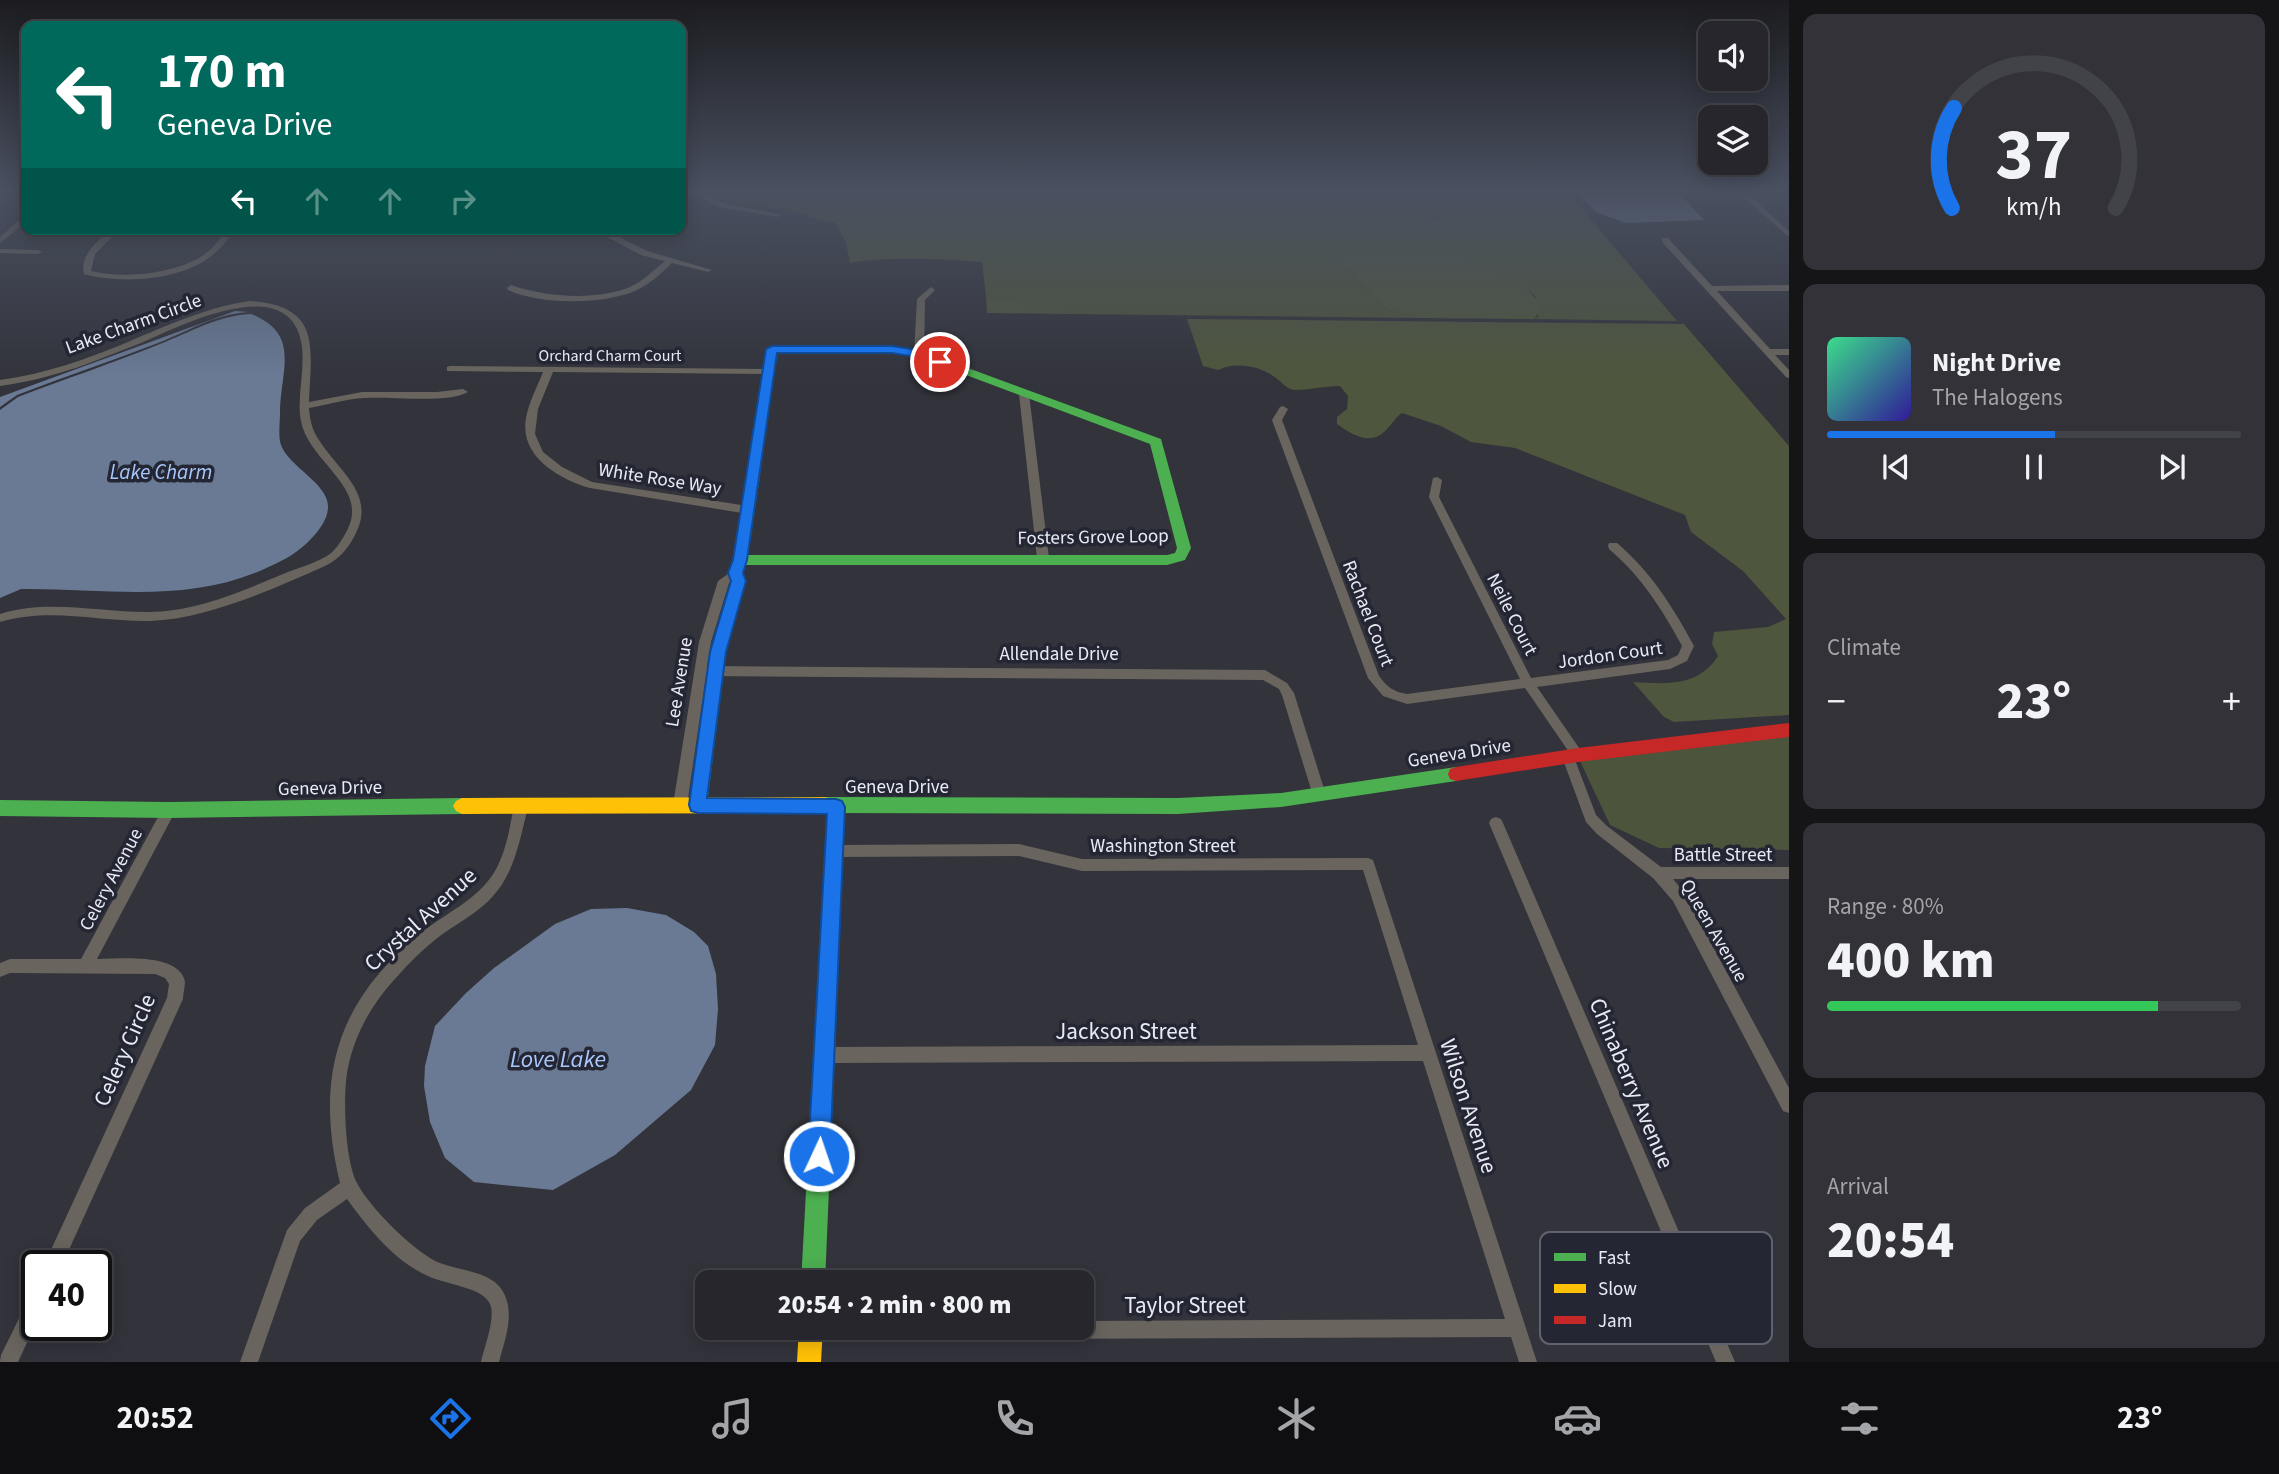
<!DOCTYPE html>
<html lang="en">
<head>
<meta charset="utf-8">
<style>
	body { margin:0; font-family:"Source Sans 3",sans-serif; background:#323238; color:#f1f3f6; height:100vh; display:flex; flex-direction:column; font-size:26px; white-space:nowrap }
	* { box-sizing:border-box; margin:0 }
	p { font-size:23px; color:#a4a5a9 }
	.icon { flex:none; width:38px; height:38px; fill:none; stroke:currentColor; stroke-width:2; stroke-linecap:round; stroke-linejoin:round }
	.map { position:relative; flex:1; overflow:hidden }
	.details { display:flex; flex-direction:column; gap:14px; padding:14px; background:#151518; width:490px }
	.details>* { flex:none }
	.guide { position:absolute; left:21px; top:21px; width:665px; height:214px; border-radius:14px; box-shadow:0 4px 18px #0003,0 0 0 2px #424348; background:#00695c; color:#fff; overflow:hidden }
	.tools { position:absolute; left:1698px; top:21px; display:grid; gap:14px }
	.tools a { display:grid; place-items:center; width:70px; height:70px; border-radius:14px; background:#26262c; box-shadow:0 4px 18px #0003,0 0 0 2px #424348; font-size:35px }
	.speed { position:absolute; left:21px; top:1250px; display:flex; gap:14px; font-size:35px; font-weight:700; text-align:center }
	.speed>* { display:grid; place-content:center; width:91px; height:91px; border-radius:50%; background:#26262c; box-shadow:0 4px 18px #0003,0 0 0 2px #424348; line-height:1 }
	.speed .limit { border:4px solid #111; border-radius:10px; background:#fff; color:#111 }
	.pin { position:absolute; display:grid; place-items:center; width:60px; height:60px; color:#fff; margin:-30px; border:4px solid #fff; border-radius:50%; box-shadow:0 2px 7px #0007 }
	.me { position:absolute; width:77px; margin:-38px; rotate:3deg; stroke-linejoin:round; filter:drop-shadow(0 0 5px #0008) }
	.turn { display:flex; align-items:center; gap:24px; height:147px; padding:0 21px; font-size:32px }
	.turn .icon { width:91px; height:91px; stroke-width:2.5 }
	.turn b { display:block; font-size:49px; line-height:60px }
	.lanes { display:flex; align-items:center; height:66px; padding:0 21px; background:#0003; justify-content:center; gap:35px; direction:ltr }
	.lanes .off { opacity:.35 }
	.big { font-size:52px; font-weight:800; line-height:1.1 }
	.details .card { flex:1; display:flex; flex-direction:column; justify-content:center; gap:10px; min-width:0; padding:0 24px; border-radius:14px; background:#323238 }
	.details .dial { align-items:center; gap:0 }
	.dial svg { height:182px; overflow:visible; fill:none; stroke:#424348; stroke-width:7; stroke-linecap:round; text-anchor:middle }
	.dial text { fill:#f1f3f6; stroke:none }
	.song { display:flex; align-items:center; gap:21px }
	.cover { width:84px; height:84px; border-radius:10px; background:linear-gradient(135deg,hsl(150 70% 55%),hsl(250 70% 35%)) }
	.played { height:7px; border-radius:4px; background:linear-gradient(90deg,#1a73e8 55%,#424348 55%) }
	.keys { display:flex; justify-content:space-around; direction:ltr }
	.heat { display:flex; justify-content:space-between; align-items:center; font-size:38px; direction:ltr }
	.charge { height:10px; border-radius:5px; background:linear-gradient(90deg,#34c759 80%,#424348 0) }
	.trip { position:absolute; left:695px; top:1270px; width:399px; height:70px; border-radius:14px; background:#26262c; box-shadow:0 4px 18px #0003,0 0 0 2px #424348; font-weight:800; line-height:70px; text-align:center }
	.dock { display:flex; height:112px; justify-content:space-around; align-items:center; background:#0f0f12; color:#a4a5a9 }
	.dock .icon { width:49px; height:49px }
	.dock .selected { color:#1a73e8 }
	.dock b { font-size:32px; color:#f1f3f6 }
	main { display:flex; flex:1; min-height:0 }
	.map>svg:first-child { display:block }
	.green { fill:#4c543b }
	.forest { fill:#4e563d }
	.water { fill:#6a7a95 }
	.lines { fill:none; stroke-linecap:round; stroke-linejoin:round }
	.street { fill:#69655e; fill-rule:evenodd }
	.fast { fill:#4caf50; fill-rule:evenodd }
	.slow { fill:#ffc107; fill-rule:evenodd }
	.jam { fill:#c62828; fill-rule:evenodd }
	.route { fill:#1a73e8; stroke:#114b97; stroke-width:2 }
	.labels { text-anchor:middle; stroke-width:7; stroke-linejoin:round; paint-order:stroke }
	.far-street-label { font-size:16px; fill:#e9ebf4; stroke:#242634 }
	.street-label { font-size:19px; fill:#e9ebf4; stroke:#242634 }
	.water-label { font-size:21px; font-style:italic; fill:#a8c7fa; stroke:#242634 }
	.near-street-label { font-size:23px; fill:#e9ebf4; stroke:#242634 }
	.near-water-label { font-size:24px; font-style:italic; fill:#a8c7fa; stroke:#242634 }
	.key { fill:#242634; stroke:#5f616e; stroke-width:2 }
	.key-label { font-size:19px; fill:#e9ebf4 }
</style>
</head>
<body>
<main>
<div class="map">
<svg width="1789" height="1362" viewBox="0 0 1789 1362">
	<rect width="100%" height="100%" fill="#32333b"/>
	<g class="green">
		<path d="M695 188 1313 189 1330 217V250L1337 264 1352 274 1372 297 1389 310 1417 318 1069 314 986 297 982 262C945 259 886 256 850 263L846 243 836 223C817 220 800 212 782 209 749 204 726 205 695 188Z"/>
		<path d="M1503 188H1564L1677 321 1534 319 1538 317 1535 296C1504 272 1448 255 1426 227V221L1450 213 1484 214 1511 199Z"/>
		<path d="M1789 736V850L1659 848 1610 825 1580 761Z"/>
	</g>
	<g class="forest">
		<path d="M1503 188 1511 199 1508 210C1480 219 1453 207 1426 221V227C1455 264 1517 265 1542 308L1534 319 1417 318 1389 310 1372 297 1352 274 1337 264 1330 250V217L1313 189Z"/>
		<path d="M986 297 1058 310 1069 314 987 313Z"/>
		<path d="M1187 319 1684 324 1789 446V715L1674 722 1664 717 1633 682C1667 684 1698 687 1718 656L1712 644 1714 632 1768 627 1786 619 1743 571 1691 532 1685 515 1515 448 1471 442 1441 426 1402 413C1396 417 1393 423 1387 429 1372 447 1352 435 1337 424V417L1347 409 1348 396 1340 386C1325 386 1308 390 1295 390 1286 389 1283 383 1276 378 1261 366 1236 361 1218 370L1203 366Z"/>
	</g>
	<g class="water">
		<path d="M1573 188H1674L1704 220 1626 223 1596 212Z"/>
		<path d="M235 311 249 312C214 314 189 331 158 343 111 361 64 377 17 395L0 407V397Z"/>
		<path d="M251 314C302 334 280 371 280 413 280 422 278 437 281 445 289 467 329 484 328 507 328 521 316 534 307 543 293 556 280 562 262 570 184 604 103 588 21 589L0 598V410L18 397C65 379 113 363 160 344 191 332 216 316 251 314Z"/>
		<path d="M627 908 666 915 694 932 708 946 716 974 718 1009 715 1045 691 1090 615 1155 553 1190 474 1182 445 1158 430 1122 424 1086 425 1066 435 1026 466 993 494 968 555 924 591 909Z"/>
	</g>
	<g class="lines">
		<g class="street">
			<path d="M681 188H691L724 203 782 215 778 217 719 207Z"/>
			<path d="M1733 188H1741L1789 231V237Z"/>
			<path d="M23 216H26V222L0 243V237Z"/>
			<path d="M111 229H120L95 254 91 271C123 279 177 274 205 254 214 247 220 238 228 229H236C228 239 220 250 210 257 178 281 121 284 84 274 79 255 98 241 111 229Z"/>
			<path d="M445 229H453L454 234 447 236Z"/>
			<path d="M592 229H603L647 251 712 270 708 272 672 263C662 273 651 283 637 290 604 305 541 305 508 290L507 288 511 285C545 297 595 301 630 287 643 281 654 270 665 261L641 255Z"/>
			<path d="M1662 238H1668L1712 286 1789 285V291H1717L1770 349H1789V355H1775L1789 370V378L1786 377 1662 242Z"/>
			<path d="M0 249 38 250 42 252 38 254 0 253Z"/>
			<path d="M931 287 935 290 925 300 924 354 919 357 914 354 917 299Z"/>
			<path d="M250 301C322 306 311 347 309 402L362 392H437L463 389 468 392C449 404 389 396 364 398 346 399 327 405 309 408 310 420 312 430 319 440 338 471 377 494 355 535 348 549 339 559 325 566 273 589 207 619 150 621 98 622 53 607 0 622V614C49 599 96 612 147 612 195 612 240 592 283 574 298 568 313 564 327 556 335 551 339 544 344 536 362 507 347 489 328 466 317 453 304 438 301 421 295 391 311 356 296 327 271 279 175 328 141 343 123 350 105 357 87 364 59 374 30 382 0 386V380C45 374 87 359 128 342 168 325 207 307 250 301Z"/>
			<path d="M450 366 772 369V373L769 374 553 372 538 409 535 434 543 452 562 467 592 482 748 506 753 510 748 514 590 488C559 479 519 456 526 418 529 402 537 387 543 372L447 371V367Z"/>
			<path d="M1024 391 1029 394 1049 558 1043 562 1037 558 1019 394Z"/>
			<path d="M1283 406 1288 409 1282 420 1379 676C1387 687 1394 692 1407 694L1520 679 1429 497 1433 478 1437 477 1442 480 1439 497 1531 678 1668 660 1678 655 1682 646C1662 609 1641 576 1609 549L1608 546 1609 543H1617C1651 572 1673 607 1694 646L1687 661 1670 669 1537 687 1584 755 1583 759 1575 760 1596 815 1607 826 1661 867H1789V879H1673L1683 891 1789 1088V1113L1783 1111 1673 901 1653 878 1597 834 1586 822 1562 757 1563 753 1569 752 1525 688 1407 704 1383 696 1368 678 1272 420 1280 407Z"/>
			<path d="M735 569 741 573 729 583 711 642 707 666 1265 670 1287 683 1294 693 1326 795 1324 799 1319 801 1314 799 1282 695 1279 689 1263 680 706 676 687 805 685 809 680 811 675 809 673 805 699 642 718 581Z"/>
			<path d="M521 799 526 801C529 810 524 822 522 832 517 852 511 873 498 890 484 909 463 920 444 933 426 946 409 963 394 980 370 1006 353 1038 347 1073 343 1100 345 1160 357 1183 369 1207 416 1254 440 1263 460 1271 490 1271 502 1290 516 1312 505 1339 499 1362H481C484 1348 496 1318 490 1304 483 1287 443 1284 428 1276 393 1260 369 1229 347 1199L317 1220 300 1241 258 1362H240L287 1230 305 1208 340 1183C314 1075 337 999 426 929 450 911 479 898 495 871 506 852 510 827 514 805L516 801Z"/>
			<path d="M169 804 174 806 176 810 97 959C118 959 180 952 185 982 185 987 183 994 183 999L62 1265H44L167 998 169 984 165 978 155 974 10 973 0 977V963L10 959H81L164 806Z"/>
			<path d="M1496 817 1501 819 1503 823 1735 1362H1716L1489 823 1491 819Z"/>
			<path d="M1019 844 1082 859 1368 858 1373 860 1537 1362H1519L1511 1337 811 1340 804 1338 802 1331 803 1328H1082V1321L1505 1319 1423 1061 825 1063 819 1061 817 1055 819 1049 825 1047 1418 1045 1363 870 1082 871 1019 856 834 857 829 855 827 851 829 847 834 845Z"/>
			<path d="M37 1291V1321L18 1362H0L1 1355 31 1294Z"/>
		</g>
		<g class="fast">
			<path d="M930 354 1161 439 1191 548 1185 560 1167 565H745L742 573 745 581 726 652 707 805 704 810 698 813 692 810 689 805 710 652 731 581 728 573 733 560 748 473 753 472 760 476 748 555H1167L1175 553 1177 548 1150 444 926 360 924 358Z"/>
			<path d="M1456 767 1462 769 1464 774 1462 779 1456 781 1281 807 1178 814 826 813 820 810 817 805 820 800 826 797 1178 798 1281 793Z"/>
			<path d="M462 798 468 801 471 806 468 811 462 814 169 818 0 816V800L169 802Z"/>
			<path d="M829 944 836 946 839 953 825 1283H801L819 953 822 946Z"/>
		</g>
		<g class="slow">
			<path d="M826 797 832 800 835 805 832 810 826 813 462 814 456 811 453 806 456 801 462 798Z"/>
			<path d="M799 1328H823L821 1362H797Z"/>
		</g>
		<g class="jam">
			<path d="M892 346 936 358 930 362 892 352 777 353 760 476 753 480 748 479 746 476 768 348Z"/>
			<path d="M1789 723V737L1578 762 1456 781 1450 779 1448 774 1450 769 1456 767 1578 748Z"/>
			<path d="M836 799 842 802 845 807 839 953 836 960 829 962 822 960 819 953 827 807 830 802Z"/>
		</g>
	</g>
	<linearGradient id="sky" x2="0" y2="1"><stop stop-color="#1c1c20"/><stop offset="0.5" stop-color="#495060"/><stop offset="1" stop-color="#495060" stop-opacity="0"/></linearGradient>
	<rect width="1789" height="379" fill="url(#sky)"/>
	<path class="route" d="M892 346 923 351 946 362 940 365 916 357 892 353H777L747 560 743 573 746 581 726 652 707 798 836 799 842 801 845 807 830 1156 827 1164 819 1167 812 1164 808 1156 827 814 698 813 691 811 689 805 710 652 731 581 728 573 733 560 766 349 772 346Z"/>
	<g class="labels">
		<g class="far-street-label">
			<text x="610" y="361">Orchard Charm Court</text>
		</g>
		<g class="street-label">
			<text transform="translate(133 323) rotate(-20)" y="7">Lake Charm Circle</text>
			<text transform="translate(660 478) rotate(9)" y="7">White Rose Way</text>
			<text transform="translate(1093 536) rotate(-1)" y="7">Fosters Grove Loop</text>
			<text transform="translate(1369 613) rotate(69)" y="7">Rachael Court</text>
			<text transform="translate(1513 614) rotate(63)" y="7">Neile Court</text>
			<text x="1059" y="660">Allendale Drive</text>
			<text transform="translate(1610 654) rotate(-8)" y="7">Jordon Court</text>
			<text transform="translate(678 682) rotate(-81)" y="7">Lee Avenue</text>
			<text transform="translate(1459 752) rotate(-9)" y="7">Geneva Drive</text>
			<text x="897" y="793">Geneva Drive</text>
			<text transform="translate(330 787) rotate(-1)" y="7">Geneva Drive</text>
			<text x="1163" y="852">Washington Street</text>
			<text x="1723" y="861">Battle Street</text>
			<text transform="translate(110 879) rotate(-62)" y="7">Celery Avenue</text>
			<text transform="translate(1715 930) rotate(60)" y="7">Queen Avenue</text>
		</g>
		<g class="water-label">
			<text x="161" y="479">Lake Charm</text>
		</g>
		<g class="near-street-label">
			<text transform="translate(420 919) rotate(-42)" y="8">Crystal Avenue</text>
			<text x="1126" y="1039">Jackson Street</text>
			<text transform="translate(124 1050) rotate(-66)" y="8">Celery Circle</text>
			<text transform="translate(1632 1083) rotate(67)" y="8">Chinaberry Avenue</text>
			<text transform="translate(1469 1106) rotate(72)" y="8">Wilson Avenue</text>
			<text x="1185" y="1313">Taylor Street</text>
		</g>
		<g class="near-water-label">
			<text x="558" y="1067">Love Lake</text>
		</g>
	</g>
	<rect x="1540" y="1232" width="232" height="112" rx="10" class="key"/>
	<rect x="1554" y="1253" width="32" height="8" fill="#4caf50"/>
	<rect x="1554" y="1284" width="32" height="9" fill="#ffc107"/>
	<rect x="1554" y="1316" width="32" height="8" fill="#c62828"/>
	<g class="key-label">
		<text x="1598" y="1264">Fast</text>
		<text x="1598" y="1295">Slow</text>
		<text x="1598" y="1327">Jam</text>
	</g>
</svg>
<div class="tools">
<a><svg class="icon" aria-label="sound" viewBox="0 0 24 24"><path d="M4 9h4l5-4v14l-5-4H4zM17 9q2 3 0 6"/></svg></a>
<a><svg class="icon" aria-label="layers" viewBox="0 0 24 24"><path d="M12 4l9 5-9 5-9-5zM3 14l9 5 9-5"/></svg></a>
</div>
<div class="speed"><div class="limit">40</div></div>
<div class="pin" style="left:940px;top:362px;background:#d93025"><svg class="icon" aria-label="arrive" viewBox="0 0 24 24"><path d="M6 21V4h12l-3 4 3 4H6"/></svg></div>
<svg class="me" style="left:819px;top:1156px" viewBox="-20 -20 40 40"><circle r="17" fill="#1a73e8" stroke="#fff" stroke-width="3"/><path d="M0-11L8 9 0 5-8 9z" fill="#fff"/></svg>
<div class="trip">20:54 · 2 min · 800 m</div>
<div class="guide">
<div class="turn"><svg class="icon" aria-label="left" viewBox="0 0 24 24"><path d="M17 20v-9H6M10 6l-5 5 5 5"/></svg><div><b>170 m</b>Geneva Drive</div></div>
<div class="lanes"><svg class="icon" aria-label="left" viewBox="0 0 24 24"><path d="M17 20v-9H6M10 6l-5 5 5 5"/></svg><svg class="icon off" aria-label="ahead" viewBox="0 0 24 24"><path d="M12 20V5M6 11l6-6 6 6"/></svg><svg class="icon off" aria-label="ahead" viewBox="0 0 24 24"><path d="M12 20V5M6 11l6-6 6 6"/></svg><svg class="icon off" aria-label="right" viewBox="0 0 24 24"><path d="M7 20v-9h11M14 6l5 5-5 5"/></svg></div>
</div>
</div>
<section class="details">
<div class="card dial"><svg viewBox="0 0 100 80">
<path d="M14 69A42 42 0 1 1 86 69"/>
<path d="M14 69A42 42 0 0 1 15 25" stroke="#1a73e8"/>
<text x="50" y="56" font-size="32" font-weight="700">37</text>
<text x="50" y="72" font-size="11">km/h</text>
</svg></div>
<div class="card">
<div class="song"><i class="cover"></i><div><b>Night Drive</b><p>The Halogens</p></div></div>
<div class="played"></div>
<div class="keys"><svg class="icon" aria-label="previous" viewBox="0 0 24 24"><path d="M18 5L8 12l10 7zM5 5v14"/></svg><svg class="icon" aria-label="pause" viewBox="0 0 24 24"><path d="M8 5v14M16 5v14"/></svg><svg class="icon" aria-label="next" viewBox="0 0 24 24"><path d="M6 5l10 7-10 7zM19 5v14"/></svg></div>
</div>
<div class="card"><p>Climate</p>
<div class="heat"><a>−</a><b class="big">23°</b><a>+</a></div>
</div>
<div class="card"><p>Range · 80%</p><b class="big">400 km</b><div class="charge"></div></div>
<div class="card"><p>Arrival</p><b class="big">20:54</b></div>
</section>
</main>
<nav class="dock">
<b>20:52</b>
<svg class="icon selected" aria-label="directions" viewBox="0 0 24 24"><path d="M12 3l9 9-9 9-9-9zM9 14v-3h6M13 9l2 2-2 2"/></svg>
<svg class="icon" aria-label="music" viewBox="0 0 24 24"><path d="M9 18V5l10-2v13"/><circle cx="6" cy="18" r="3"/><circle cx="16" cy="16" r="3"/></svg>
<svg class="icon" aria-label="phone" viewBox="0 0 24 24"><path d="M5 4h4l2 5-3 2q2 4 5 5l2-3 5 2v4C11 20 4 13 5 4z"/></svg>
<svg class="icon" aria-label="climate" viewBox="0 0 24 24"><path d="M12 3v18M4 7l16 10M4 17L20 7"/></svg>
<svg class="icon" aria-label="car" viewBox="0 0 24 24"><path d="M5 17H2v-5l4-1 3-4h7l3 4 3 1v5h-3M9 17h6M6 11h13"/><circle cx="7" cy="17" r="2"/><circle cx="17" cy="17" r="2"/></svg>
<svg class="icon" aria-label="filters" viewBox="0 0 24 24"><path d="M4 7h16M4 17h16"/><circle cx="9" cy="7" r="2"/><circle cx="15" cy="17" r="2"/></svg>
<b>23°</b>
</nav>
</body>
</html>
